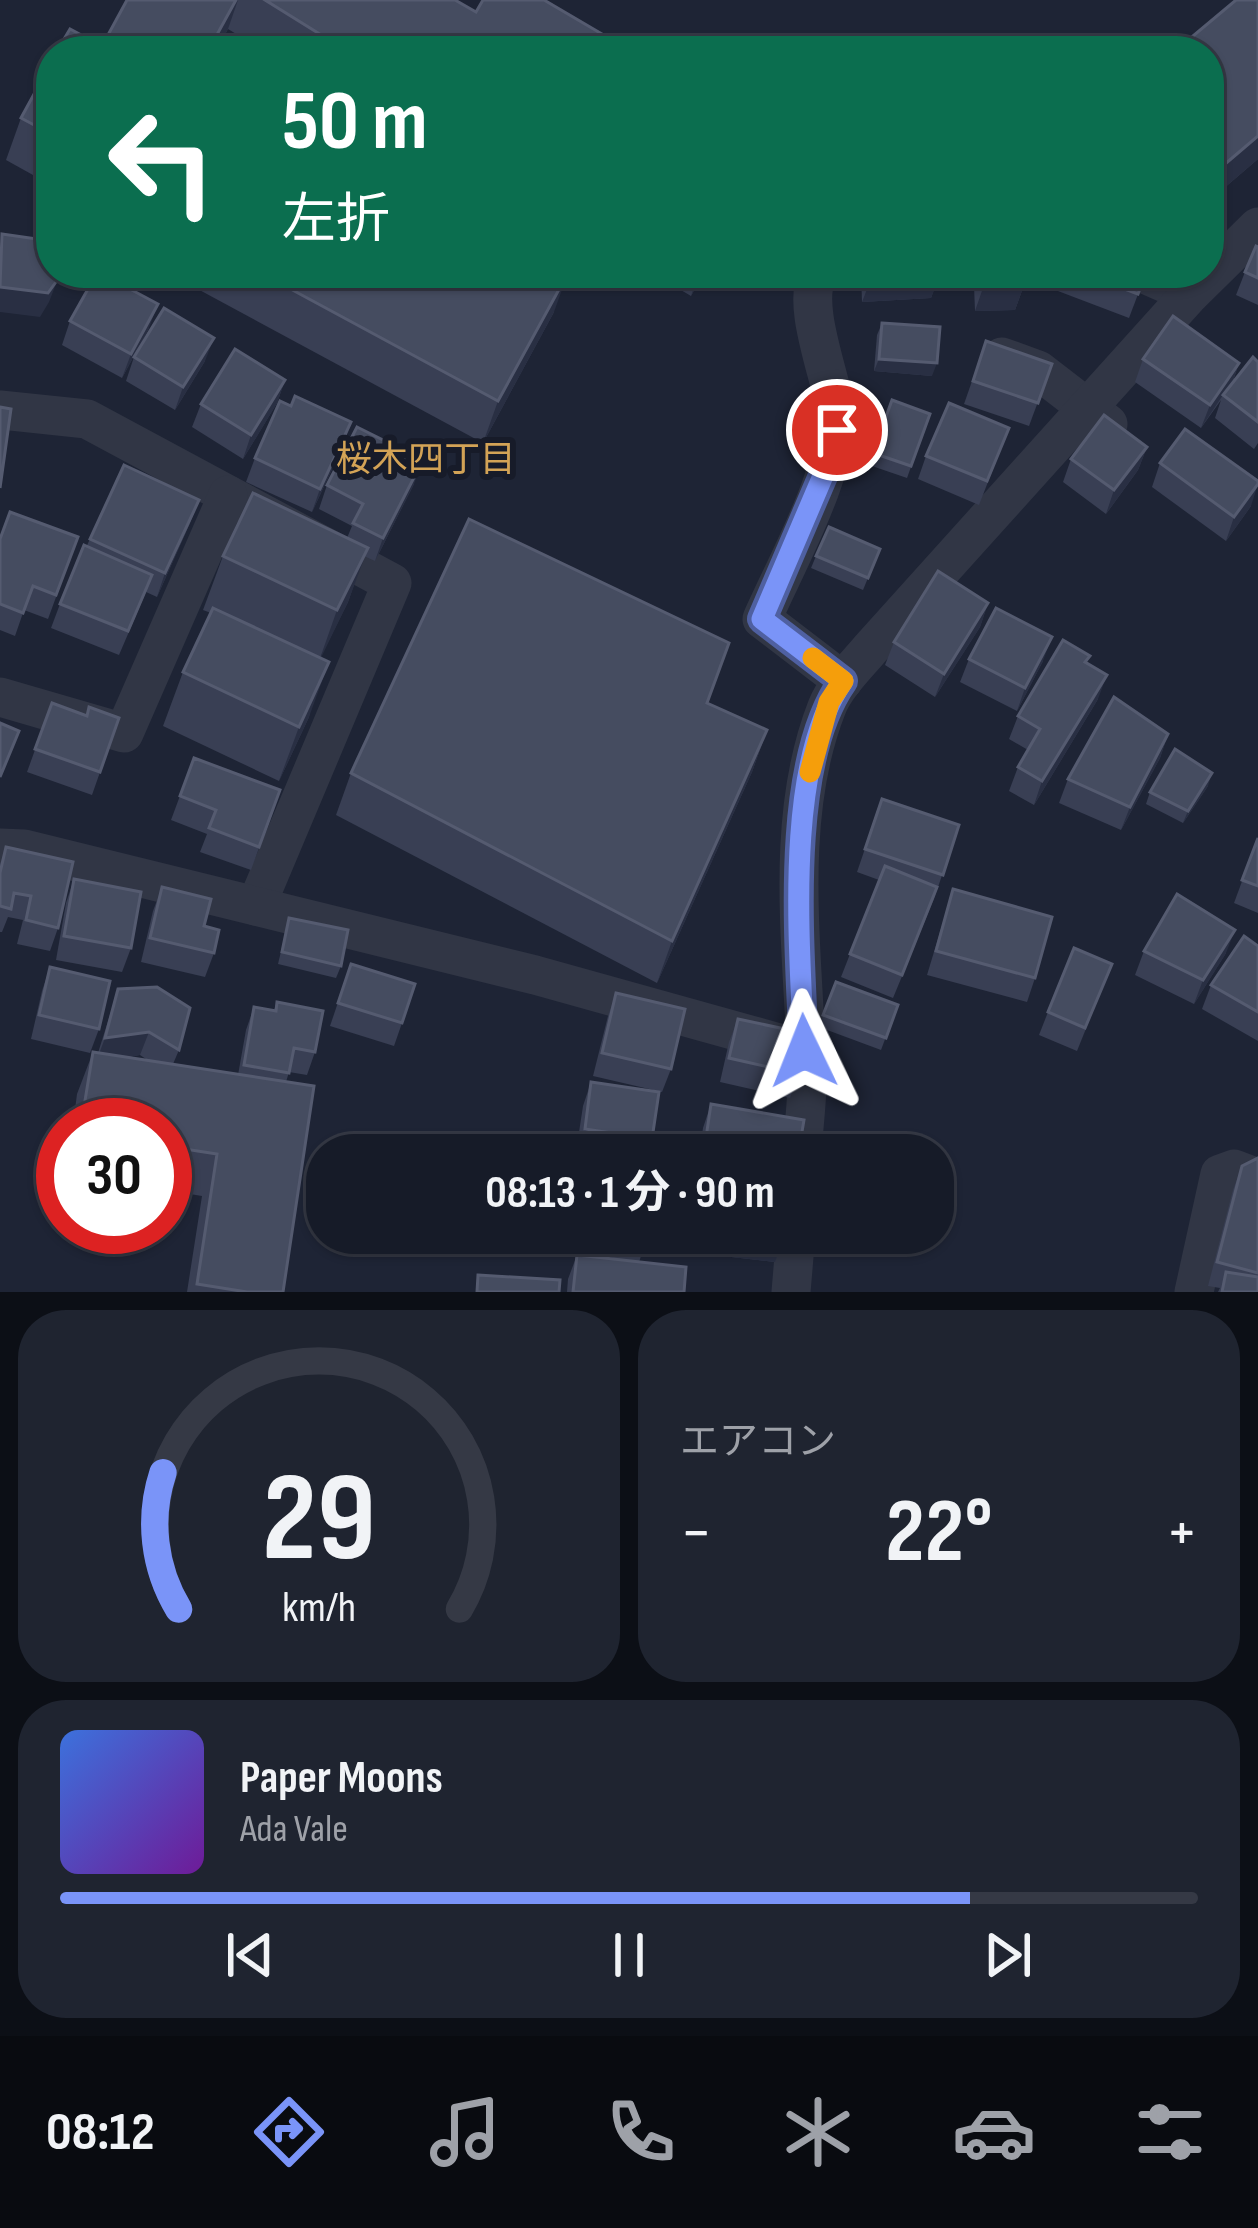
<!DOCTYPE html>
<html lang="ja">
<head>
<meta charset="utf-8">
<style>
	body { margin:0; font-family:"Sofia Sans Condensed","Noto Sans JP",sans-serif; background:#1f2430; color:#f1f3f6; height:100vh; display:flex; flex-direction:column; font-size:45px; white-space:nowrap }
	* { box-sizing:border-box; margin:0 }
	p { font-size:39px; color:#9ea1a8 }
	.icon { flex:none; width:66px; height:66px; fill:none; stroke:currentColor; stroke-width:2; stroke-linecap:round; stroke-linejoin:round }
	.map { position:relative; height:1292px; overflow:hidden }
	.panel { display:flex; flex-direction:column; gap:18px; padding:18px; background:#0c0f16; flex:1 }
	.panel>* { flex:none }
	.top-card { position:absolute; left:36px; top:36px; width:1188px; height:252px; border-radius:48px; box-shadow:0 3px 9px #0004,0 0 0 3px #353945; background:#0b6e4f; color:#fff; overflow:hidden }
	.speed { position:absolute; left:36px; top:1098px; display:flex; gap:24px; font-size:60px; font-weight:700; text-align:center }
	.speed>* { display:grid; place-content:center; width:156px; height:156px; border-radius:50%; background:#161b28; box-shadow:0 3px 9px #0004,0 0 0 3px #353945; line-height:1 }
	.speed .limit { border:18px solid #d22; background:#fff; color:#111 }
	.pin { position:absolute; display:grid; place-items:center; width:102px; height:102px; color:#fff; margin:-51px; border:6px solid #fff; border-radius:50%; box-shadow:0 3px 12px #0007 }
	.me { position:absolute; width:132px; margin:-66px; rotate:358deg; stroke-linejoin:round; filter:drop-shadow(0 0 9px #0008) }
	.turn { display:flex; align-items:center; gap:42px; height:252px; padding:0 48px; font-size:54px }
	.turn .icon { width:156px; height:156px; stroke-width:2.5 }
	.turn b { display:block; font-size:84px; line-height:102px }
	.big { font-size:90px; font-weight:700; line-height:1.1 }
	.panel .widget { flex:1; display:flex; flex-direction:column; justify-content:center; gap:18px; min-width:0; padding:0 42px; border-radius:48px; background:#1f2430 }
	.panel .dial { align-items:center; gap:0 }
	.dial svg { height:312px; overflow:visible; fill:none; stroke:#353945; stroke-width:7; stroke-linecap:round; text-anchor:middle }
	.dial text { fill:#f1f3f6; stroke:none }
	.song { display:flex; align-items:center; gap:36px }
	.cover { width:144px; height:144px; border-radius:18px; background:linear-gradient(135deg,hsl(220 70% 55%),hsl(280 70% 35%)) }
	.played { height:12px; border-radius:6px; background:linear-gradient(90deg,#7a94f8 80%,#353945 80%) }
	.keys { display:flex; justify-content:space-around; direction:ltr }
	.heat { display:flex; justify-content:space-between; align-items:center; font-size:66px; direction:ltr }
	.panel .tiles { flex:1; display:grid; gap:18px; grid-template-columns:1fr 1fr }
	.widget:last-child { grid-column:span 2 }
	.trip { position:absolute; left:306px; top:1134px; width:648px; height:120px; border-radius:48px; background:#161b28; box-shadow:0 3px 9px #0004,0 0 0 3px #353945; font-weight:700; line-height:120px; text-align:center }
	.tabs { display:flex; height:192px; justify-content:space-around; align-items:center; background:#090b10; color:#9ea1a8 }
	.tabs .icon { width:84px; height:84px }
	.tabs .selected { color:#7a94f8 }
	.tabs b { font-size:54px; color:#f1f3f6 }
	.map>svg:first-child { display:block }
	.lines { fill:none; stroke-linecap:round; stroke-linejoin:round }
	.street { stroke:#313645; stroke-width:39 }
	.wall { fill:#393f54; fill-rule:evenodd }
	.shaded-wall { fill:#292f43 }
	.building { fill:#454c60; stroke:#555b70; stroke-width:3 }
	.route-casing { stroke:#4f60a1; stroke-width:30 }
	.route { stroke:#7a94f8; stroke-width:21 }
	.slow { stroke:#f59e0b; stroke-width:21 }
	.labels { text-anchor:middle; stroke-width:12; stroke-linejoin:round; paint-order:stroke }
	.neighbourhood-label { font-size:36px; fill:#d3a356; stroke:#171b29 }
</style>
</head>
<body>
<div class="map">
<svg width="1258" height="1292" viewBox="0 0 1258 1292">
	<rect width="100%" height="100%" fill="#1e2435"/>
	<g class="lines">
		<g class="street">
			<path d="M818 273C801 305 830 373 835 409 843 463 785 566 762 619L843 681"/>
			<path d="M1142 273 1190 294"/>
			<path d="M1002 357 1038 370 1108 424"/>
			<path d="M0 410 87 419 392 583 256 906"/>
			<path d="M0 697 124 733 228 495"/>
			<path d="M0 848 24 849 535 975 786 1045"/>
			<path d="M802 1155C803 1131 807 1106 807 1081 805 959 781 824 827 707 836 685 856 666 871 648L1190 294 1258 227"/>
			<path d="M791 1292 796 1233"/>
			<path d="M1194 1292 1220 1174 1234 1169 1258 1178"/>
		</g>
	</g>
	<g class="wall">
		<path d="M127 0H455L476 12 596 51H264L228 29 216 51H57L102 46Z"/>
		<path d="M1209 51 1258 159 1209 201Z"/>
		<path d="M51 63V185L6 160 21 118Z"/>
		<path d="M1258 247V305L1236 295 1245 272Z"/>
		<path d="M168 273H489L554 312 483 443Z"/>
		<path d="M652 273H704L691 296Z"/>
		<path d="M861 273H940L931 298 862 302Z"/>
		<path d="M946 273H1049L1044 287 1023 288 1015 310 975 311 974 286 947 287Z"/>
		<path d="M1055 273H1146L1129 318 1050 288Z"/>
		<path d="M70 321 149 328 122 378 62 345Z"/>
		<path d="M882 323 932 376 874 371 877 335Z"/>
		<path d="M986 341 1052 364 1029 426 964 404Z"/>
		<path d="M134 357 205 361 175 410 126 381Z"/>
		<path d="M1143 359 1239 363 1232 384 1258 362V443L1254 449 1215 418 1221 400 1201 428 1135 382Z"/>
		<path d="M285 380 277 403 243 459 192 427 201 404Z"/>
		<path d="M892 400 930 414 907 478 869 465Z"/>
		<path d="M1009 428 979 505 918 479 926 456Z"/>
		<path d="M343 446 312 512 246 482 255 458Z"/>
		<path d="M1147 447 1138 470 1106 514 1063 482 1071 459Z"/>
		<path d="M1160 463 1251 506 1226 541 1152 487Z"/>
		<path d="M124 465 199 500 190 523 157 597 146 592 119 655 51 628 60 604Z"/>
		<path d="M414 484 375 561 364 556 348 602 320 658 309 717 279 781 163 726 183 672 211 613 203 610 223 556 347 538 352 526 319 509 327 485Z"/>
		<path d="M78 537 48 619 24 610 15 636 0 630V539Z"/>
		<path d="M880 549 863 590 811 568 816 556Z"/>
		<path d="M988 603 980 627 935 697 885 665 894 642Z"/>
		<path d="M969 659 1043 661 1017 711 960 682Z"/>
		<path d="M1087 663 1098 699 1034 805 1009 791 1018 767 1028 750 1009 739 1018 716Z"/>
		<path d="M52 703 87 716 119 718 92 795 27 772Z"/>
		<path d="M707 703 767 730 752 772 657 983 336 815 351 773Z"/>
		<path d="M1168 734 1160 758 1121 830 1059 803 1068 779Z"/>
		<path d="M194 758 280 790 251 870 200 852 207 834 171 820Z"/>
		<path d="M1208 786 1183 823 1146 804 1150 792Z"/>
		<path d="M882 799 959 825 934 899 893 998 841 977 879 880 857 872Z"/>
		<path d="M1258 838V913L1234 903Z"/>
		<path d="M6 847 58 928 50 951 17 944 23 920 8 917 2 932H0V864Z"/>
		<path d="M74 879 131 948 122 972 56 960 66 903Z"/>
		<path d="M162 887 204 926 214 953 205 977 141 962 153 911Z"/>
		<path d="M953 889 1035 978 1027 1002 927 975Z"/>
		<path d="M289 918 341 966 336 978 278 964Z"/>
		<path d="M1258 946V1041L1202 1009 1211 985Z"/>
		<path d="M1144 951 1226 953 1194 1004 1135 975Z"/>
		<path d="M351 964 402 1023 394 1046 330 1026Z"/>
		<path d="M1112 964 1077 1051 1039 1035 1048 1012Z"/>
		<path d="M50 967 99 1029 90 1053 31 1039 42 991Z"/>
		<path d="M836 982 898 1005 881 1050 819 1027Z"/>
		<path d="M118 989 179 1050 173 1064 238 1075 246 1030 254 1007 274 1010 277 1002 315 1052 307 1075 289 1072 286 1082 283 1292H187L202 1196 165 1190V1125H73L77 1094 93 1052 98 1053ZM140 1055 149 1061 126 1057Z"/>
		<path d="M616 993 671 1069 662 1092 593 1076 608 1016Z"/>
		<path d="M738 1019 799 1074 790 1098 720 1082 729 1042Z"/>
		<path d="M591 1082 659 1092 576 1152 583 1106Z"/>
		<path d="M711 1104 798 1155H699L703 1128Z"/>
		<path d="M1258 1158V1292H1218L1220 1288 1208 1286 1233 1190 1242 1166Z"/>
		<path d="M566 1233H649L639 1262 684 1292H567L568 1279 577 1255 627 1261 563 1247Z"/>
		<path d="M690 1233H784L775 1262 688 1252Z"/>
	</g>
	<g class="shaded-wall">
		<path d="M236 0H238L228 29 216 51H208Z"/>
		<path d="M1258 136V159L1209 201V195L1218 170Z"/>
		<path d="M568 273 554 312 483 443 498 401Z"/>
		<path d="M699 273H704L691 296Z"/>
		<path d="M952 273H978L974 286 947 287Z"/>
		<path d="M1019 273H1049L1044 287 1023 288 1015 310 975 311 983 288Z"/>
		<path d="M940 275 931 298 862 302 871 279Z"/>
		<path d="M58 279 49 302 40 317 0 312V287Z"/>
		<path d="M158 304 149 328 122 378 131 354Z"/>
		<path d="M214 338 205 361 175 410 183 387Z"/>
		<path d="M879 359 937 363 932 376 874 371Z"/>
		<path d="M1239 363 1231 386 1223 395 1201 428 1210 405Z"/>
		<path d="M285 380 277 403 243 459 251 435Z"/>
		<path d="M351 422 343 446 312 512 320 489Z"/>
		<path d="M1147 447 1138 470 1106 514 1114 490Z"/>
		<path d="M423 460 414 484 375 561 383 538Z"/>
		<path d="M1258 484 1251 506 1226 541 1234 517Z"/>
		<path d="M199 500 190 523 157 597 165 573Z"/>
		<path d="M368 548 348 602 318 664 337 610Z"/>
		<path d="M988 603 980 627 935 697 944 674Z"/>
		<path d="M1052 637 1043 661 1017 711 1025 688Z"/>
		<path d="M329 662 309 717 279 781 299 727Z"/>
		<path d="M1107 675 1098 699 1034 805 1042 781Z"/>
		<path d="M767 730 752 772 657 983 672 941Z"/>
		<path d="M1168 734 1160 758 1121 830 1130 807Z"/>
		<path d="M1212 773 1208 786 1183 823 1188 811Z"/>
		<path d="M1235 930 1226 953 1194 1004 1203 980Z"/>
		<path d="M149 1032 140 1055 96 1062 105 1038Z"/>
		<path d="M585 1129 652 1139 646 1155H594L576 1152Z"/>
		<path d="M695 1233H733L784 1238 775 1262 688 1252Z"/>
	</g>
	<g class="building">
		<path d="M127 0H236L208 51H57L70 29 102 46Z"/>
		<path d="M265 0H455L476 12 483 0H544L602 34 593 51H347Z"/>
		<path d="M1236 0H1258V136L1218 170 1209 159V51H1175Z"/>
		<path d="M51 63V134L21 118Z"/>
		<path d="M2 234 51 241V273H58V279L48 293 0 287Z"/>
		<path d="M1256 246 1258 247V278L1245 272Z"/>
		<path d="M97 273H100L158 304 131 354 70 321Z"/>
		<path d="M261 273H489L512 286 519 273H568L498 401Z"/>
		<path d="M871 273H940V275L871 279Z"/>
		<path d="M983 273H1022L1023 286 983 288Z"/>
		<path d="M1082 273H1146L1138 294Z"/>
		<path d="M164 308 214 338 183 387 134 357Z"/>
		<path d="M1173 316 1239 363 1210 405 1143 359Z"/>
		<path d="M882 323 940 327 937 363 879 359Z"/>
		<path d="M986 341 1052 364 1038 403 973 381Z"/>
		<path d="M235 349 285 380 251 435 201 404Z"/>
		<path d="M1253 357 1258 362V422L1223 395Z"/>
		<path d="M295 396 351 422 320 489 255 458 280 401 291 406Z"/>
		<path d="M892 400 930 414 911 466 873 453Z"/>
		<path d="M949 403 1009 428 987 481 926 456Z"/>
		<path d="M0 407 11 409 0 488Z"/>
		<path d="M1104 415 1147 447 1114 490 1071 459Z"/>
		<path d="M357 427 423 460 383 538 353 523 363 504 327 485Z"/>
		<path d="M1185 429 1258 481V484L1234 517 1160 463Z"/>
		<path d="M124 465 199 500 165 573 90 539Z"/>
		<path d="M253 493 368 548 337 610 223 556Z"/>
		<path d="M10 512 78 537 56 595 33 586 23 613 0 604V539Z"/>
		<path d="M469 519 729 643 707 703 767 730 672 941 351 773Z"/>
		<path d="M829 527 880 549 868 578 816 556Z"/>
		<path d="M84 545 152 575 128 631 60 604Z"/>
		<path d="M938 571 988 603 944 674 894 642Z"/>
		<path d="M213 608 329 662 299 727 183 672Z"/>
		<path d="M996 608 1052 637 1025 688 969 659Z"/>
		<path d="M1063 640 1090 656 1085 662 1107 675 1042 781 1018 767 1040 729 1018 716Z"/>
		<path d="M1114 697 1168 734 1130 807 1068 779Z"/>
		<path d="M52 703 87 716 89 707 119 718 100 772 35 749Z"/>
		<path d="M0 723 19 731 0 777Z"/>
		<path d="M1175 749 1212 773 1188 811 1150 792Z"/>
		<path d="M194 758 280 790 259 847 209 828 216 810 180 796Z"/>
		<path d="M882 799 959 825 943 875 865 849Z"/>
		<path d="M1258 838V886L1242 880Z"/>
		<path d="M6 847 73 862 58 928 26 920 31 896 14 893 11 909 0 906V873Z"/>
		<path d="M885 866 937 887 902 975 850 954Z"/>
		<path d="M74 879 141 892 131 948 64 936Z"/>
		<path d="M162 887 211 899 204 926 219 930 214 953 150 938Z"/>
		<path d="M953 889 1052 917 1035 978 936 951Z"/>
		<path d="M1177 894 1235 930 1203 980 1144 951Z"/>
		<path d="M289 918 348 930 341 966 282 952Z"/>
		<path d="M1244 936 1258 946V1012L1211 985Z"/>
		<path d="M1074 948 1112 964 1085 1028 1048 1012Z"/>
		<path d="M351 964 415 984 402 1023 338 1003Z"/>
		<path d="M50 967 110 981 99 1029 39 1015Z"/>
		<path d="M836 982 898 1005 886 1038 823 1015Z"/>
		<path d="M157 987 190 1008 179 1050 149 1032 105 1038 118 989Z"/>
		<path d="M616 993 685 1009 671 1069 602 1053Z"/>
		<path d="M277 1002 323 1011 315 1052 294 1048 289 1073 244 1065 254 1007 276 1011Z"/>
		<path d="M738 1019 808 1034 799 1074 729 1058Z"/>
		<path d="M93 1052 314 1086 283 1292H247L197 1284 217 1154 165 1146V1125H81Z"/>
		<path d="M591 1082 659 1092 652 1139 585 1129Z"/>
		<path d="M711 1104 804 1120 798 1155H729L704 1151Z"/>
		<path d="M1258 1158V1273L1217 1262 1242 1166Z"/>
		<path d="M615 1233H649L648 1240Z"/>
		<path d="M733 1233H784V1238Z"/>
		<path d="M577 1255 686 1267 684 1292H573Z"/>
		<path d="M1226 1272 1258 1277V1292H1222Z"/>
		<path d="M478 1275 560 1280 559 1292H477Z"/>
	</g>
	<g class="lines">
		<defs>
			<path id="route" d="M804 1051C800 949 783 766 843 681L762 619 834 450 837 430"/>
		</defs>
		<use href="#route" class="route-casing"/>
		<use href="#route" class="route"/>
		<path class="slow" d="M810 772 829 702 843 681 813 658"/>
	</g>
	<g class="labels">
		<g class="neighbourhood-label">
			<text x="426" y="471">桜木四丁目</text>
		</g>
	</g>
</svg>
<div class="speed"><div class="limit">30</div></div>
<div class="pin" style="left:837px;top:430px;background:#d93025"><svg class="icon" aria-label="arrive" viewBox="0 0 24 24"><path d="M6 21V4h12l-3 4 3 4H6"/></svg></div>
<svg class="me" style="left:804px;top:1051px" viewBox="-20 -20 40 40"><path d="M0-17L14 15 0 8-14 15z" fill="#7a94f8" stroke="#fff" stroke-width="4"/></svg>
<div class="trip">08:13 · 1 分 · 90 m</div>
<div class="top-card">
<div class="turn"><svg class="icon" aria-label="left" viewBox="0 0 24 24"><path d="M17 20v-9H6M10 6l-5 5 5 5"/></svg><div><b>50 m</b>左折</div></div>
</div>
</div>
<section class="panel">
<div class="tiles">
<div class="widget dial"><svg viewBox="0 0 100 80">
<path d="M14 69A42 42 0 1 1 86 69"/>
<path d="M14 69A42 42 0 0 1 10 34" stroke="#7a94f8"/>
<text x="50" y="56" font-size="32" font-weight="700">29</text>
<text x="50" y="72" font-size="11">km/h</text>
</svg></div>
<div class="widget"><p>エアコン</p>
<div class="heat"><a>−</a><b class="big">22°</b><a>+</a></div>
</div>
<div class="widget">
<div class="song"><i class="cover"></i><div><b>Paper Moons</b><p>Ada Vale</p></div></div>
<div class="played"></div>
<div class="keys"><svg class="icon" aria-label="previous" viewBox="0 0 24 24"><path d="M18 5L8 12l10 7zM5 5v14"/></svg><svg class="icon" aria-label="pause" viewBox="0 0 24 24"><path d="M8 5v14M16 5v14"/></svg><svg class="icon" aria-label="next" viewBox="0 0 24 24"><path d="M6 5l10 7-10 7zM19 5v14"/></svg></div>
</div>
</div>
</section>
<nav class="tabs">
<b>08:12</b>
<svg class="icon selected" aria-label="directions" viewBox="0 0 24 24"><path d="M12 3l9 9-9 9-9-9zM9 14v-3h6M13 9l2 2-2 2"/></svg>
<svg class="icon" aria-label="music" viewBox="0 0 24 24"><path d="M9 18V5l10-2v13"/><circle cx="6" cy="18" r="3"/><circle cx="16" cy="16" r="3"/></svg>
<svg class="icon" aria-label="phone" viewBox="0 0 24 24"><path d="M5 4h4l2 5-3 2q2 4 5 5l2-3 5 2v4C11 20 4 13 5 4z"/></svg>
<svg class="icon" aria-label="climate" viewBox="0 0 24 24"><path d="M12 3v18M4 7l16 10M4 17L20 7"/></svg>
<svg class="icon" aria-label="car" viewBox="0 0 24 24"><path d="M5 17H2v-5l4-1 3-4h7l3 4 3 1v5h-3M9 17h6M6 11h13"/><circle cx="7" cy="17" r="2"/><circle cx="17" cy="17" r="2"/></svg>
<svg class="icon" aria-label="filters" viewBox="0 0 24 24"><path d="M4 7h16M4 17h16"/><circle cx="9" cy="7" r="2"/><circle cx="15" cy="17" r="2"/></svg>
</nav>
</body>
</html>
